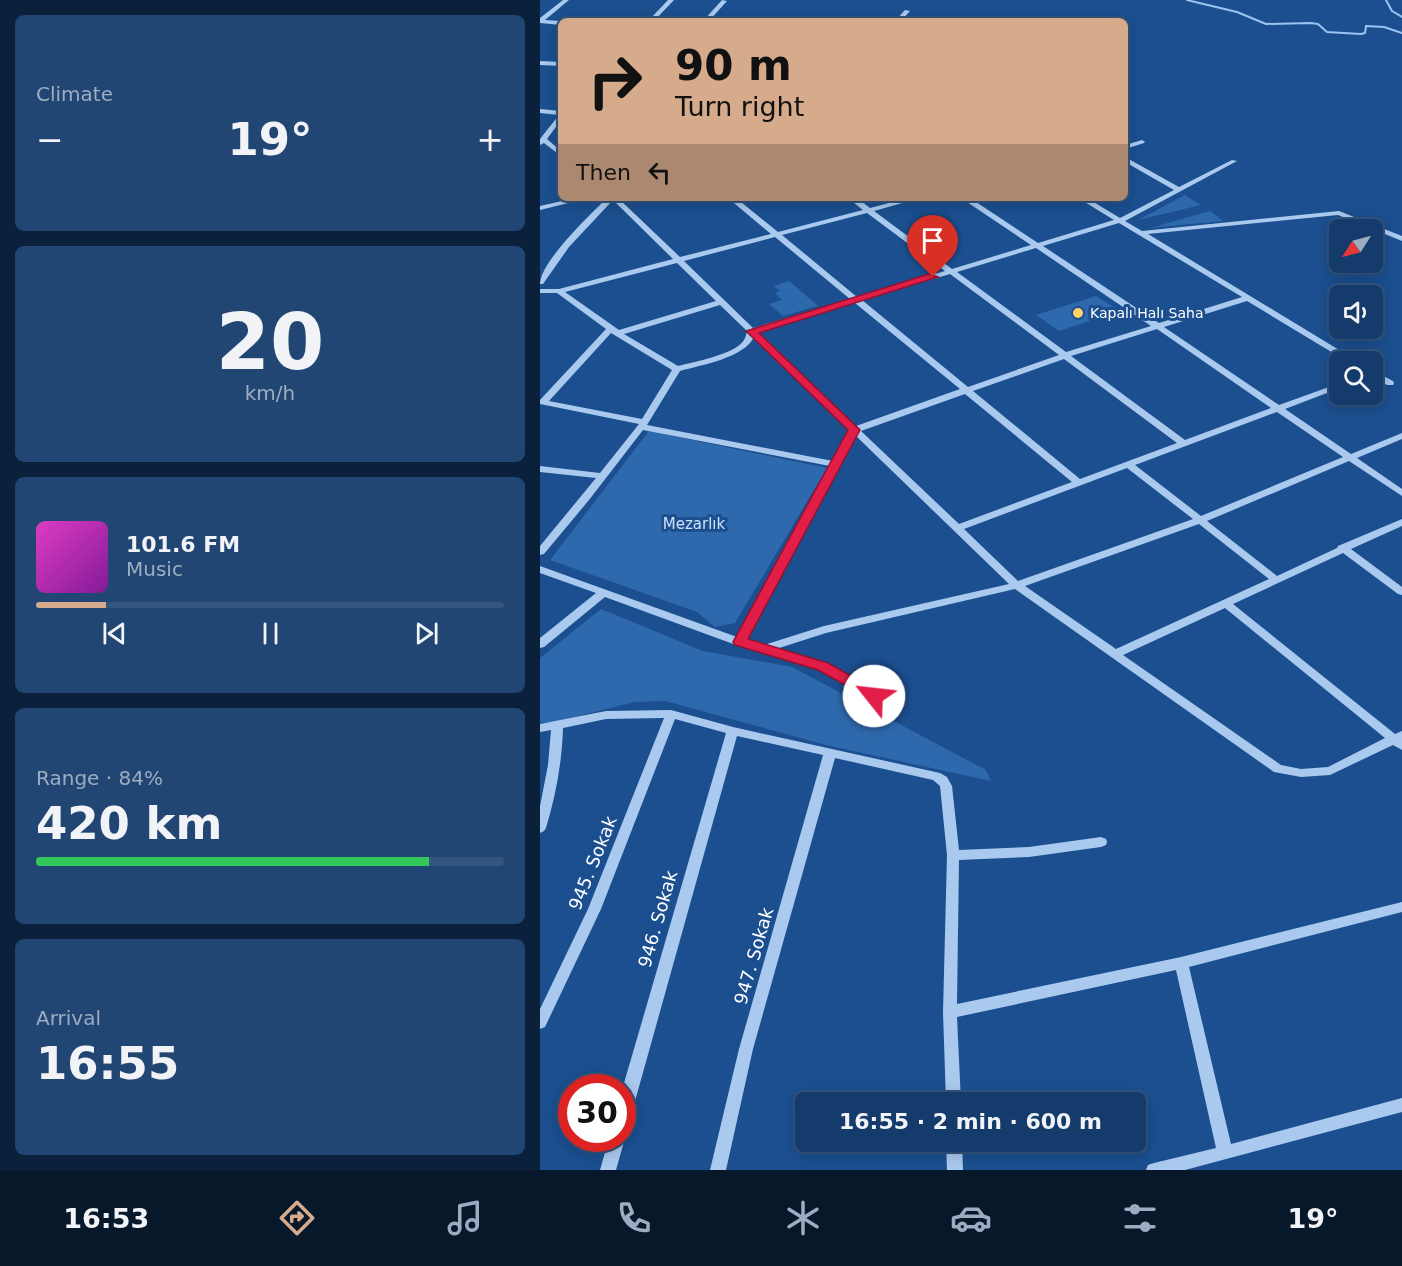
<!DOCTYPE html>
<html lang="en">
<head>
<meta charset="utf-8">
<style>
	body { margin:0; font-family:"DejaVu Sans",sans-serif; background:#214673; color:#f1f3f6; height:100vh; display:flex; flex-direction:column; font-size:22px; white-space:nowrap }
	* { box-sizing:border-box; margin:0 }
	p { font-size:20px; color:#9dadc1 }
	.icon { flex:none; width:33px; height:33px; fill:none; stroke:currentColor; stroke-width:2; stroke-linecap:round; stroke-linejoin:round }
	.map { position:relative; flex:1; overflow:hidden }
	.details { display:flex; flex-direction:column; gap:15px; padding:15px; background:#0b203b; width:540px }
	.details>* { flex:none }
	.top-card { position:absolute; left:18px; top:18px; width:570px; height:183px; border-radius:9px; box-shadow:0 3px 15px #0003,0 0 0 2px #33557e; background:#d6ab8b; color:#111; overflow:hidden }
	.needle { width:39px; rotate:234deg }
	.fabs { position:absolute; left:789px; top:219px; display:grid; gap:12px }
	.fabs a { display:grid; place-items:center; width:54px; height:54px; border-radius:9px; background:#143b6b; box-shadow:0 3px 15px #0003,0 0 0 2px #33557e; font-size:30px }
	.speed { position:absolute; left:18px; top:1074px; display:flex; gap:12px; font-size:30px; font-weight:700; text-align:center }
	.speed>* { display:grid; place-content:center; width:78px; height:78px; border-radius:50%; background:#143b6b; box-shadow:0 3px 15px #0003,0 0 0 2px #33557e; line-height:1 }
	.speed .limit { border:9px solid #d22; background:#fff; color:#111 }
	.pin { position:absolute; display:grid; place-items:center; width:51px; height:51px; color:#fff; margin:-62px -26px; border-radius:50% 50% 50% 0; rotate:-45deg; box-shadow:0 0 6px #0007 }
	.pin .icon { rotate:45deg }
	.me { position:absolute; width:66px; margin:-33px; rotate:299deg; stroke-linejoin:round; filter:drop-shadow(0 0 4px #0008) }
	.turn { display:flex; align-items:center; gap:21px; height:126px; padding:0 18px; font-size:27px }
	.turn .icon { width:78px; height:78px; stroke-width:2.5 }
	.turn b { display:block; font-size:42px; line-height:51px }
	.then { display:flex; align-items:center; height:57px; padding:0 18px; background:#0003; gap:12px; font-size:22px }
	.big { font-size:45px; font-weight:800; line-height:1.1 }
	.details .card { flex:1; display:flex; flex-direction:column; justify-content:center; gap:9px; min-width:0; padding:0 21px; border-radius:9px; background:#214673 }
	.details .dial { align-items:center; gap:0 }
	.dial b { font-size:78px; line-height:1 }
	.song { display:flex; align-items:center; gap:18px }
	.cover { width:72px; height:72px; border-radius:9px; background:linear-gradient(135deg,hsl(310 70% 55%),hsl(290 70% 35%)) }
	.played { height:6px; border-radius:3px; background:linear-gradient(90deg,#d6ab8b 15%,#33557e 15%) }
	.keys { display:flex; justify-content:space-around; direction:ltr }
	.heat { display:flex; justify-content:space-between; align-items:center; font-size:33px; direction:ltr }
	.charge { height:9px; border-radius:4px; background:linear-gradient(90deg,#34c759 84%,#33557e 0) }
	.trip { position:absolute; left:255px; top:1092px; width:351px; height:60px; border-radius:9px; background:#143b6b; box-shadow:0 3px 15px #0003,0 0 0 2px #33557e; font-weight:800; line-height:60px; text-align:center }
	.tab-bar { display:flex; height:96px; justify-content:space-around; align-items:center; background:#08182b; color:#9dadc1 }
	.tab-bar .icon { width:42px; height:42px }
	.tab-bar .active { color:#d6ab8b }
	.tab-bar b { font-size:27px; color:#f1f3f6 }
	main { display:flex; flex:1; min-height:0 }
	.map>svg:first-child { display:block }
	.green { fill:#2e69ad }
	.lines { fill:none; stroke-linecap:round; stroke-linejoin:round }
	.stream { stroke:#9cc4f0; stroke-width:2 }
	.minor { fill:#a9c9ee; fill-rule:evenodd }
	.route { fill:#e11d48; stroke:#92132f; stroke-width:1.5 }
	.poi-dot { fill:#ffd166; stroke:#1b4f8f; stroke-width:2 }
	.labels { text-anchor:middle; stroke-width:6; stroke-linejoin:round; paint-order:stroke }
	.far-poi-label { font-size:14px; fill:#fff; stroke:#1b4f8f; text-anchor:start }
	.park-label { font-size:15px; fill:#cfe3fa; stroke:#1b4f8f }
	.near-street-label { font-size:18px; fill:#fff; stroke:#1b4f8f }
</style>
</head>
<body>
<main>
<section class="details">
<div class="card"><p>Climate</p>
<div class="heat"><a>−</a><b class="big">19°</b><a>+</a></div>
</div>
<div class="card dial"><b>20</b><p>km/h</p></div>
<div class="card">
<div class="song"><i class="cover"></i><div><b>101.6 FM</b><p>Music</p></div></div>
<div class="played"></div>
<div class="keys"><svg class="icon" aria-label="previous" viewBox="0 0 24 24"><path d="M18 5L8 12l10 7zM5 5v14"/></svg><svg class="icon" aria-label="pause" viewBox="0 0 24 24"><path d="M8 5v14M16 5v14"/></svg><svg class="icon" aria-label="next" viewBox="0 0 24 24"><path d="M6 5l10 7-10 7zM19 5v14"/></svg></div>
</div>
<div class="card"><p>Range · 84%</p><b class="big">420 km</b><div class="charge"></div></div>
<div class="card"><p>Arrival</p><b class="big">16:55</b></div>
</section>
<div class="map">
<svg width="862" height="1170" viewBox="0 0 862 1170">
	<rect width="100%" height="100%" fill="#1b4f8f"/>
	<g class="green">
		<path d="M645 195 661 205 598 220Z"/>
		<path d="M670 211 683 221 610 228Z"/>
		<path d="M249 281 278 306 243 316 229 304 242 300 235 293 240 291 234 286Z"/>
		<path d="M556 296 580 311 519 331 496 315Z"/>
		<path d="M109 431 287 468 195 623 175 627 157 612 10 560Z"/>
		<path d="M61 609 163 651 252 667 446 770 451 781 286 745 125 701 95 702 14 722 0 723V658Z"/>
	</g>
	<g class="lines">
		<g class="stream">
			<path d="M647 0 697 12 726 24 771 23 778 24 787 32 821 34 825 33 826 26 844 27 862 33"/>
			<path d="M846 0 852 11 862 17"/>
		</g>
		<g class="minor">
			<path d="M23 0H29L5 20 21 21V25L0 23V18Z"/>
			<path d="M128 0H134L114 21H108Z"/>
			<path d="M182 0 187 1 169 21H163Z"/>
			<path d="M365 10 370 11 361 21H355Z"/>
			<path d="M0 61 21 62V66L0 65Z"/>
			<path d="M0 109 21 111V120L7 139 21 151V156L4 143 0 145V139L19 115 0 113Z"/>
			<path d="M602 140 605 142 604 143 585 149V145Z"/>
			<path d="M585 157 639 187 692 160 697 161 585 221 602 231 799 211 862 236V241L798 215 608 234 819 362H808L707 301 624 327 739 405 800 383V388L745 409 811 454 862 433V439L817 458 862 489V496L809 461 667 521 737 576 797 548 798 546 862 519V526L811 549 862 587V595L858 594 803 553 693 604 855 734 862 731V750L853 745 790 775 761 777 734 772 475 589 286 633 236 649 287 664 338 693 340 696 338 699 334 700 279 670 196 645 65 597 4 647 0 648V638L56 593 0 573V566L197 637 290 466 103 430 49 500 4 554 0 555V546L56 478 0 472V466L60 473 99 424 0 404V400L66 329 17 293H0V289H19L133 259 73 200 29 247 3 284H0C0 262 50 215 67 198H78L140 257 231 234 188 198H196L238 232 323 210 308 198H317L330 208 368 198H380L334 211 412 269 491 245 421 198H430L498 243 574 220 538 198H547L580 218 634 190 585 162ZM327 213 405 271 317 297 242 235ZM579 223 702 297 619 323 503 246ZM235 237 310 299 213 328 144 261ZM496 248 611 326 526 352 417 272ZM137 263 176 301 79 330 25 292ZM410 274 519 355 428 387 322 300ZM315 303 420 389 316 426 218 332ZM180 305 207 331C207 332 205 339 204 340 196 354 154 362 138 366L84 334ZM617 329 731 408 645 440 531 356ZM71 333 132 370 102 419 9 401ZM214 337 310 430 293 461 107 425 140 371C161 365 204 358 214 337ZM524 359 637 443 540 479 433 391ZM425 394 532 482 419 524 321 431ZM737 412 803 457 661 516 595 465ZM316 436 469 584 284 626 224 645 206 640ZM587 468 653 519 478 581 424 529ZM659 524 729 579 576 649 485 586ZM685 608 845 738 788 767 761 769 741 765 583 655Z"/>
			<path d="M35 198H49L0 210V206Z"/>
			<path d="M832 370 853 381 854 383 853 385H847L832 376Z"/>
			<path d="M131 710 193 727 400 773 407 777 412 786 419 850 489 847 561 837 566 839 567 842 566 845 561 847 489 857 419 860 417 1004 641 957 862 902V912L649 967 691 1144 862 1098V1112L645 1170H606L608 1165 614 1163 676 1148 636 970 417 1017 421 1102H406L403 1012 407 855 400 786 393 780 295 758 213 1049 186 1170H170L199 1049 283 755 197 736 90 1119 87 1124 82 1126V1090L186 733 135 719 61 909 5 1027 0 1029V1009L48 909 124 718 66 719 23 728C22 762 16 795 6 828L4 831 0 833V806L8 765 11 730 0 732V724L66 711Z"/>
			<path d="M82 1133 85 1138 76 1170H60L69 1138H82Z"/>
			<path d="M406 1142H422L423 1170H407Z"/>
		</g>
	</g>
	<path class="route" d="M389 274 398 277 219 333 320 430 208 639 288 663 340 692 342 696 334 701 278 670 195 645 193 642 308 430 206 331Z"/>
	<circle class="poi-dot" cx="538" cy="313" r="6"/>
	<g class="labels">
		<g class="far-poi-label">
			<text x="550" y="318">Kapalı Halı Saha</text>
		</g>
		<g class="park-label">
			<text x="154" y="529">Mezarlık</text>
		</g>
		<g class="near-street-label">
			<text transform="translate(53 863) rotate(-68)" y="6">945. Sokak</text>
			<text transform="translate(118 919) rotate(-74)" y="6">946. Sokak</text>
			<text transform="translate(214 956) rotate(-74)" y="6">947. Sokak</text>
		</g>
	</g>
</svg>
<div class="fabs">
<a><svg class="needle" viewBox="-14 -14 28 28"><path d="M0-13l5 13h-10z" fill="#e53935"/><path d="M0 13l5-13h-10z" fill="#9dadc1"/></svg></a>
<a><svg class="icon" aria-label="sound" viewBox="0 0 24 24"><path d="M4 9h4l5-4v14l-5-4H4zM17 9q2 3 0 6"/></svg></a>
<a><svg class="icon" aria-label="search" viewBox="0 0 24 24"><circle cx="10" cy="10" r="6"/><path d="M15 15l6 6"/></svg></a>
</div>
<div class="speed"><div class="limit">30</div></div>
<div class="pin" style="left:393px;top:277px;background:#d93025"><svg class="icon" aria-label="arrive" viewBox="0 0 24 24"><path d="M6 21V4h12l-3 4 3 4H6"/></svg></div>
<svg class="me" style="left:334px;top:696px" viewBox="-20 -20 40 40"><circle r="19" fill="#fff"/><path d="M0-13L10 11 0 6-10 11z" fill="#e11d48"/></svg>
<div class="trip">16:55 · 2 min · 600 m</div>
<div class="top-card">
<div class="turn"><svg class="icon" aria-label="right" viewBox="0 0 24 24"><path d="M7 20v-9h11M14 6l5 5-5 5"/></svg><div><b>90 m</b>Turn right</div></div>
<div class="then">Then<svg class="icon" aria-label="left" viewBox="0 0 24 24"><path d="M17 20v-9H6M10 6l-5 5 5 5"/></svg></div>
</div>
</div>
</main>
<nav class="tab-bar">
<b>16:53</b>
<svg class="icon active" aria-label="directions" viewBox="0 0 24 24"><path d="M12 3l9 9-9 9-9-9zM9 14v-3h6M13 9l2 2-2 2"/></svg>
<svg class="icon" aria-label="music" viewBox="0 0 24 24"><path d="M9 18V5l10-2v13"/><circle cx="6" cy="18" r="3"/><circle cx="16" cy="16" r="3"/></svg>
<svg class="icon" aria-label="phone" viewBox="0 0 24 24"><path d="M5 4h4l2 5-3 2q2 4 5 5l2-3 5 2v4C11 20 4 13 5 4z"/></svg>
<svg class="icon" aria-label="climate" viewBox="0 0 24 24"><path d="M12 3v18M4 7l16 10M4 17L20 7"/></svg>
<svg class="icon" aria-label="car" viewBox="0 0 24 24"><path d="M5 17H2v-5l4-1 3-4h7l3 4 3 1v5h-3M9 17h6M6 11h13"/><circle cx="7" cy="17" r="2"/><circle cx="17" cy="17" r="2"/></svg>
<svg class="icon" aria-label="filters" viewBox="0 0 24 24"><path d="M4 7h16M4 17h16"/><circle cx="9" cy="7" r="2"/><circle cx="15" cy="17" r="2"/></svg>
<b>19°</b>
</nav>
</body>
</html>
